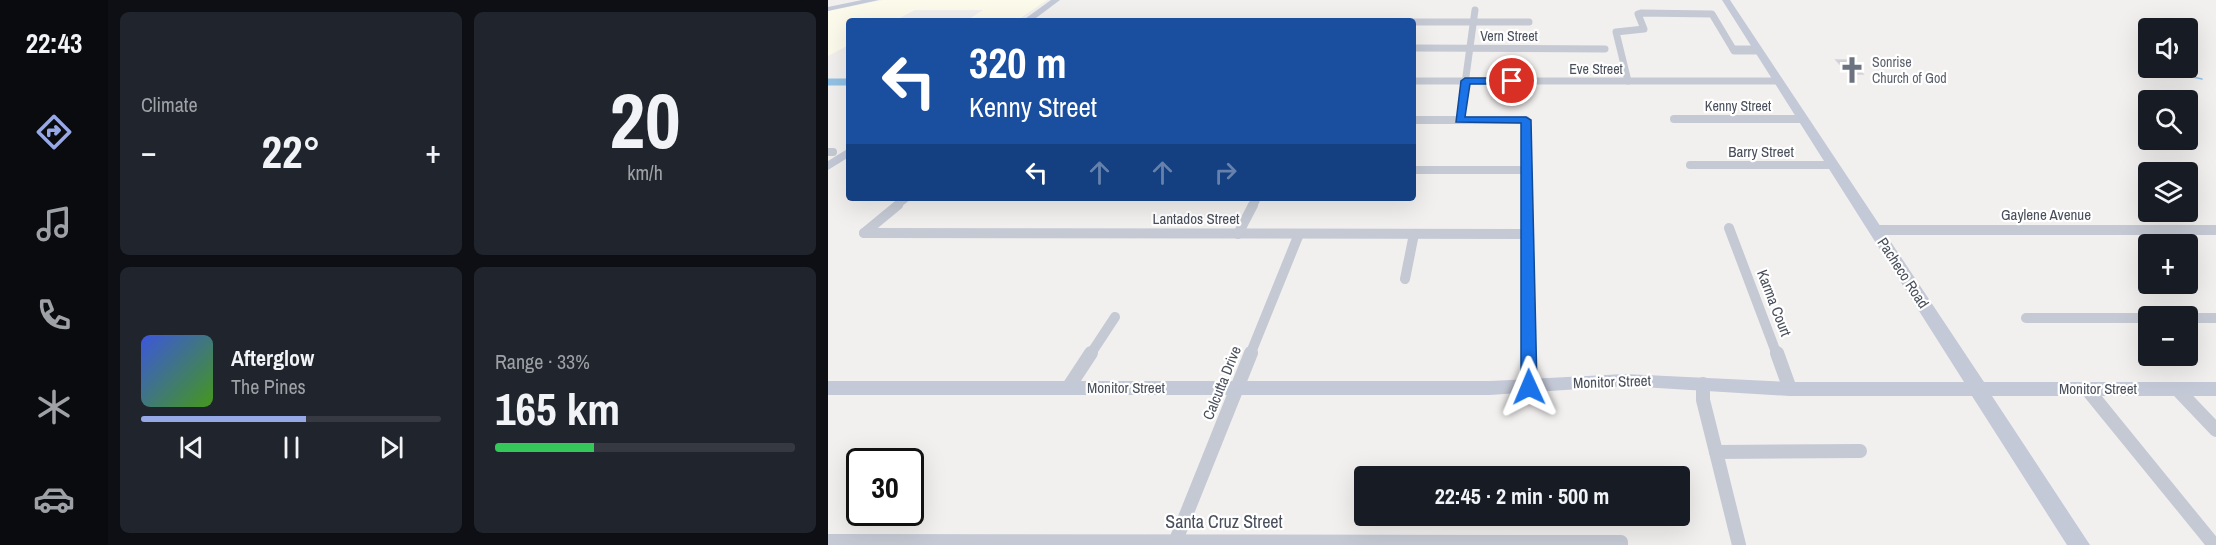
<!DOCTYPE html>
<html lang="en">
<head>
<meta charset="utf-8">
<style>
	body { margin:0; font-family:"Archivo Narrow",sans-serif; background:#20242c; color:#f1f3f6; height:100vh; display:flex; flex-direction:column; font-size:22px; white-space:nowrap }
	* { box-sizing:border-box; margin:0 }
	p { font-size:20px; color:#9ea1a6 }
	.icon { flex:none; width:33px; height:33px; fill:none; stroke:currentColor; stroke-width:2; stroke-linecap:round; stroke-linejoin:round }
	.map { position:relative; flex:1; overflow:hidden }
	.side { display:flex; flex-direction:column; gap:12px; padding:12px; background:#0d0f14; width:720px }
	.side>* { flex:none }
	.hud { position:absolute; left:18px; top:18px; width:570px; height:183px; border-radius:6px; box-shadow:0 6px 24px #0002; background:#1a4fa0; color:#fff; overflow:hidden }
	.controls { position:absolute; left:1310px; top:18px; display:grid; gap:12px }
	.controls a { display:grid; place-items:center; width:60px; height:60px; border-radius:6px; background:#171b24; box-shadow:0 6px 24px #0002; font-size:30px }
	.speed { position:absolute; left:18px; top:448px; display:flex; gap:12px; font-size:30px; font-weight:700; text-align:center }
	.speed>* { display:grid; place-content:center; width:78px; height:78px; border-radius:50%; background:#171b24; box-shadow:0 6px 24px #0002; line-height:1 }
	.speed .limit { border:3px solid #111; border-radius:9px; background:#fff; color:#111 }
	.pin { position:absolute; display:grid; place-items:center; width:51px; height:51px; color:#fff; margin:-26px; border:3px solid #fff; border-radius:50%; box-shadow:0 2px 6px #0007 }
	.me { position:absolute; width:66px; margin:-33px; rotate:359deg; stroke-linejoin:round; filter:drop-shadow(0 0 4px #0008) }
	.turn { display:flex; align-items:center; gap:21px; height:126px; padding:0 24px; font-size:27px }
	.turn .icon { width:78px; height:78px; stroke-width:2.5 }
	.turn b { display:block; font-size:42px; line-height:51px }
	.lanes { display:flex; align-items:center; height:57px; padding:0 24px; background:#0003; justify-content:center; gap:30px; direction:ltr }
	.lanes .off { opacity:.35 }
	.big { font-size:45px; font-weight:800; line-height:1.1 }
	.side .widget { flex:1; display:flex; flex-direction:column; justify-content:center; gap:9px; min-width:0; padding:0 21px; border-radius:9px; background:#20242c }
	.side .dial { align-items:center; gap:0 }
	.dial b { font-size:78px; line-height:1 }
	.song { display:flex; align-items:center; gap:18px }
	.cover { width:72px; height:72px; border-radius:9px; background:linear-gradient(135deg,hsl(230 70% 55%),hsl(100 70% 35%)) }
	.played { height:6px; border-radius:3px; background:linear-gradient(90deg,#97a8e6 55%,#363941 55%) }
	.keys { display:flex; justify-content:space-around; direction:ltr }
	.heat { display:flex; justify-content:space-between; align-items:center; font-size:33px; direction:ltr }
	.charge { height:9px; border-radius:4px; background:linear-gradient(90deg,#34c759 33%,#363941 0) }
	.side .tiles { flex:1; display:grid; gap:12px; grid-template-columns:repeat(2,1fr) }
	.trip { position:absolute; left:526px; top:466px; width:336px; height:60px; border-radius:6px; background:#171b24; box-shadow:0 6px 24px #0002; font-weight:800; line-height:60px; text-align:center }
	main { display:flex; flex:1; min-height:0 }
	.dock { display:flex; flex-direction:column; width:108px; justify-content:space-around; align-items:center; background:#090b0e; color:#9ea1a6 }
	.dock .icon { width:42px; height:42px }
	.dock .on { color:#97a8e6 }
	.dock b { font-size:27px; color:#f1f3f6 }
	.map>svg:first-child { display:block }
	.commercial { fill:#fbfaeb }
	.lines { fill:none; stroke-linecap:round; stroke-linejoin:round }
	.stream { stroke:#92c2e5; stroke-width:1.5 }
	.canal { stroke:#92c2e5; stroke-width:7 }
	.building { fill:#cdced4; stroke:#d4d4da; stroke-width:1.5 }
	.street-far3 { stroke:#c4c9d3; stroke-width:7 }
	.street-far2 { stroke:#c4c9d3; stroke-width:8 }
	.street-far1 { stroke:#c4c9d3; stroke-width:10 }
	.street { stroke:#c4c9d3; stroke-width:14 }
	.secondary { fill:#c4c9d7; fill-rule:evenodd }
	.route { fill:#1a73e8; stroke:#114b97; stroke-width:1.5 }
	.labels { text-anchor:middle; stroke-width:4.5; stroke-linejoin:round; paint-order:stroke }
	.far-street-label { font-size:14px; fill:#494f5b; stroke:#fff }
	.far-worship-label { font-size:14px; fill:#5b616d; stroke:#fff; text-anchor:start }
	.street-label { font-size:15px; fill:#494f5b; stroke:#fff }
	.near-street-label { font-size:18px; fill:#494f5b; stroke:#fff }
</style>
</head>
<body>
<main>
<nav class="dock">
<b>22:43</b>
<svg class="icon on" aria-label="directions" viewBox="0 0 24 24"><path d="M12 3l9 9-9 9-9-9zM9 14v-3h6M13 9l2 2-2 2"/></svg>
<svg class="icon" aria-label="music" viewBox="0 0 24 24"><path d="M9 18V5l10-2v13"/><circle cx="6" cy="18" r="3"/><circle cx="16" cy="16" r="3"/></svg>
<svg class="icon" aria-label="phone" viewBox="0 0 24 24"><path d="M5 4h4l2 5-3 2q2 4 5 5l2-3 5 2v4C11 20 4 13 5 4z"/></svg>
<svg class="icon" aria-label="climate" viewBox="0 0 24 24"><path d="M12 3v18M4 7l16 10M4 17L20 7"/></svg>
<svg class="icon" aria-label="car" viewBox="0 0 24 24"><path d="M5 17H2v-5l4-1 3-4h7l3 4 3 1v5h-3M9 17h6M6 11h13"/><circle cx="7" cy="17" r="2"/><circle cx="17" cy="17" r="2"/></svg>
</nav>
<section class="side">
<div class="tiles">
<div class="widget"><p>Climate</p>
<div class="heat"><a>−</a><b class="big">22°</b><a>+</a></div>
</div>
<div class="widget dial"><b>20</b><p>km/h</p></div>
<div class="widget">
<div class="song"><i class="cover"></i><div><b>Afterglow</b><p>The Pines</p></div></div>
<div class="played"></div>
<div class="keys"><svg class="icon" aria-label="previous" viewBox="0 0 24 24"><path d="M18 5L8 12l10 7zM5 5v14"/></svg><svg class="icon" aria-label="pause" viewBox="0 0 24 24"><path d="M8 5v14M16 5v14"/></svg><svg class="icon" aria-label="next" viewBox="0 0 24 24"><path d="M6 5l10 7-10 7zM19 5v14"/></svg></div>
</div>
<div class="widget"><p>Range · 33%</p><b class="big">165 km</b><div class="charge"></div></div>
</div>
</section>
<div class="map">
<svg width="1388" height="545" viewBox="0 0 1388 545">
	<rect width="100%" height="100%" fill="#f2f0ef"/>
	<path class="commercial" d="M55 0H219L188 21H138L155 10H87L66 21H21V45L0 56V11Z"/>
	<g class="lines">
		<path class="stream" d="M1345 68 1356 75 1374 79"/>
		<path class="canal" d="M0 82H21"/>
	</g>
	<path class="building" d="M1008 60H1022L1035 74H1021Z"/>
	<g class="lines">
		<g class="street-far3">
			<path d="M585 22H701"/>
			<path d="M585 48 777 49"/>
			<path d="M930 49H905L906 51H931"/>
			<path d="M585 81H951"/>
			<path d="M800 81 788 32 816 29 810 14 813 13 884 14 905 49"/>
			<path d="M636 91 647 10"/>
		</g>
		<g class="street-far2">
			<path d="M846 119H975"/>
			<path d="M585 120H698L699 206"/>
			<path d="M632 120 636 89"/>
			<path d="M0 152H5"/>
			<path d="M862 165H1005"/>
			<path d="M585 170H698"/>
			<path d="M68 206 78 198"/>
			<path d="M425 206 429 198"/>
		</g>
		<g class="street-far1">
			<path d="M699 205 701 355"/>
			<path d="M901 228 949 355"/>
			<path d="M1047 230H1388"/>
			<path d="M36 233 699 234"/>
			<path d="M36 233 70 205"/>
			<path d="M410 234 425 205"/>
			<path d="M577 279 586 234"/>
			<path d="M1198 318H1320"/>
			<path d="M1359 318H1388"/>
			<path d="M262 355 287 317"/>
			<path d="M422 355 471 234"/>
		</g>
		<g class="street">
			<path d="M701 353V387"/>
			<path d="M949 353 962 389"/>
			<path d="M875 384V400L888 452"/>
			<path d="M240 388 263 353"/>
			<path d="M1259 389 1386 545"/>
			<path d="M1349 389 1388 430"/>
			<path d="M0 541 793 542V545"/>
			<path d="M346 545 423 353"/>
			<path d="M911 545 888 452 1032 451"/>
		</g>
		<g class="secondary">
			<path d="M34 0H51L0 11V7Z"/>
			<path d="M223 0H232L204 21H194Z"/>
			<path d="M894 0H902L1156 382H1388V396H1164L1262 545H1239L1144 396H962L797 386 662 395H0V381H662L797 374 962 382H1136Z"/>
			<path d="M21 148V157L0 170V161Z"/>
		</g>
	</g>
	<path class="route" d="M637 78H684L689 81 684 84H642L637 117H698L703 120 709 387 707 391H695L693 387V123L628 122 633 81Z"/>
	<defs>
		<symbol id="church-bare" viewBox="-9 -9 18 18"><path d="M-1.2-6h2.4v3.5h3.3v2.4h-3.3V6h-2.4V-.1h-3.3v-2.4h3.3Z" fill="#6b7280" stroke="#fff" stroke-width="2.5" paint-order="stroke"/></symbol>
	</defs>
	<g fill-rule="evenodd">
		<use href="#church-bare" x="1005" y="51" width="38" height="38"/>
	</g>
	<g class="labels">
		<g class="far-street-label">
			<text x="681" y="41">Vern Street</text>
			<text x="768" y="74">Eve Street</text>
			<text x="910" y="111">Kenny Street</text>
		</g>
		<g class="far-worship-label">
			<text x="1044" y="67">Sonrise<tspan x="1044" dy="16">Church of God</tspan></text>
		</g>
		<g class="street-label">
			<text x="933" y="157">Barry Street</text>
			<text x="1218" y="220">Gaylene Avenue</text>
			<text x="368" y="224">Lantados Street</text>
			<text transform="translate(1075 273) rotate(57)" y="5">Pacheco Road</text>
			<text transform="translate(946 303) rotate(69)" y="5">Karma Court</text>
			<text transform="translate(784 382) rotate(-2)" y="5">Monitor Street</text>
			<text transform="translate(394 383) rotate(-68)" y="5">Calcutta Drive</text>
			<text x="298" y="393">Monitor Street</text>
			<text x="1270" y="394">Monitor Street</text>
		</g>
		<g class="near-street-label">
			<text x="396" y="528">Santa Cruz Street</text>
		</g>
	</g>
</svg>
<div class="controls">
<a><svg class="icon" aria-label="sound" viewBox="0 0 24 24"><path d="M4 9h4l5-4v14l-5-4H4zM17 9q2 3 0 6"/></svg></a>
<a><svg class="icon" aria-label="search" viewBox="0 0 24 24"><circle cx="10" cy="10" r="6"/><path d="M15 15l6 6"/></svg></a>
<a><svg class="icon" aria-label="layers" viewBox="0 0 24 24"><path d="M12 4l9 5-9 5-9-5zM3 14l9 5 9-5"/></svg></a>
<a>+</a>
<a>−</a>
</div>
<div class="speed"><div class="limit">30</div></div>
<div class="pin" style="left:684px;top:81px;background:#d93025"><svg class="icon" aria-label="arrive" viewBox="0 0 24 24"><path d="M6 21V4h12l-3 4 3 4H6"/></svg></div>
<svg class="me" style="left:701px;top:387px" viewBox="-20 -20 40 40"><path d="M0-17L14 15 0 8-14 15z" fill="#1a73e8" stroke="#fff" stroke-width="4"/></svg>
<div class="trip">22:45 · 2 min · 500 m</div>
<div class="hud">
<div class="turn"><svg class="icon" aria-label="left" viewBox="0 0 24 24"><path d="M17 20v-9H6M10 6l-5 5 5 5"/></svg><div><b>320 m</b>Kenny Street</div></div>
<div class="lanes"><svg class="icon" aria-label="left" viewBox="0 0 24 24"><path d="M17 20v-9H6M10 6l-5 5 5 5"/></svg><svg class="icon off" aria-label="ahead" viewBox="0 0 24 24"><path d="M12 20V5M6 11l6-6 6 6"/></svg><svg class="icon off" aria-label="ahead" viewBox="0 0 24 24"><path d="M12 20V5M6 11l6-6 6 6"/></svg><svg class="icon off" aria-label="right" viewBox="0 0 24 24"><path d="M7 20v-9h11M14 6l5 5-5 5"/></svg></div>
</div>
</div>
</main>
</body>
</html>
